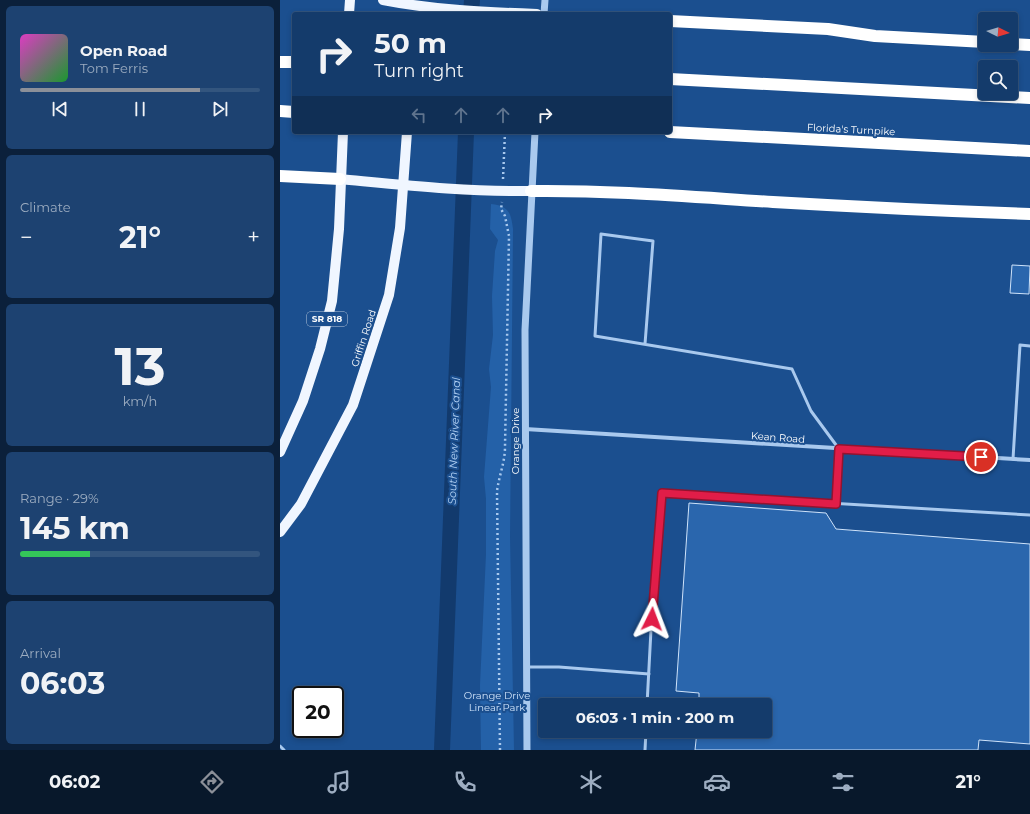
<!DOCTYPE html>
<html lang="en">
<head>
<meta charset="utf-8">
<style>
	body { margin:0; font-family:Montserrat,sans-serif; background:#1d4271; color:#f1f3f6; height:100vh; display:flex; flex-direction:column; font-size:15px; white-space:nowrap }
	* { box-sizing:border-box; margin:0 }
	p { font-size:13px; color:#9dadc1 }
	.icon { flex:none; width:22px; height:22px; fill:none; stroke:currentColor; stroke-width:2; stroke-linecap:round; stroke-linejoin:round }
	.map { position:relative; flex:1; overflow:hidden }
	.panel { display:flex; flex-direction:column; gap:6px; padding:6px; background:#0b203b; width:280px }
	.panel>* { flex:none }
	.hud { position:absolute; left:12px; top:12px; width:380px; height:122px; border-radius:4px; box-shadow:0 2px 6px #0003,0 0 0 1px #33557e; background:#143b6b; color:#f1f3f6; overflow:hidden }
	.needle { width:26px; rotate:95deg }
	.buttons { position:absolute; left:698px; top:12px; display:grid; gap:8px }
	.buttons a { display:grid; place-items:center; width:40px; height:40px; border-radius:4px; background:#143b6b; box-shadow:0 2px 6px #0003,0 0 0 1px #33557e; font-size:20px }
	.speed { position:absolute; left:12px; top:686px; display:flex; gap:8px; font-size:20px; font-weight:700; text-align:center }
	.speed>* { display:grid; place-content:center; width:52px; height:52px; border-radius:50%; background:#143b6b; box-shadow:0 2px 6px #0003,0 0 0 1px #33557e; line-height:1 }
	.speed .limit { border:2px solid #111; border-radius:6px; background:#fff; color:#111 }
	.pin { position:absolute; display:grid; place-items:center; width:34px; height:34px; color:#fff; margin:-17px; border:2px solid #fff; border-radius:50%; box-shadow:0 1px 4px #0007 }
	.me { position:absolute; width:44px; margin:-22px; rotate:3deg; stroke-linejoin:round; filter:drop-shadow(0 0 3px #0008) }
	.turn { display:flex; align-items:center; gap:14px; height:84px; padding:0 16px; font-size:18px }
	.turn .icon { width:52px; height:52px; stroke-width:2.5 }
	.turn b { display:block; font-size:28px; line-height:34px }
	.lanes { display:flex; align-items:center; height:38px; padding:0 16px; background:#0003; justify-content:center; gap:20px; direction:ltr }
	.lanes .off { opacity:.35 }
	.big { font-size:30px; font-weight:700; line-height:1.1 }
	.panel .card { flex:1; display:flex; flex-direction:column; justify-content:center; gap:6px; min-width:0; padding:0 14px; border-radius:6px; background:#1d4271 }
	.panel .dial { align-items:center; gap:0 }
	.dial b { font-size:52px; line-height:1 }
	.song { display:flex; align-items:center; gap:12px }
	.cover { width:48px; height:48px; border-radius:6px; background:linear-gradient(135deg,hsl(310 70% 55%),hsl(130 70% 35%)) }
	.played { height:4px; border-radius:2px; background:linear-gradient(90deg,#8c9099 75%,#33557e 75%) }
	.keys { display:flex; justify-content:space-around; direction:ltr }
	.heat { display:flex; justify-content:space-between; align-items:center; font-size:22px; direction:ltr }
	.charge { height:6px; border-radius:3px; background:linear-gradient(90deg,#34c759 29%,#33557e 0) }
	.trip { position:absolute; left:258px; top:698px; width:234px; height:40px; border-radius:4px; background:#143b6b; box-shadow:0 2px 6px #0003,0 0 0 1px #33557e; font-weight:700; line-height:40px; text-align:center }
	.tabs { display:flex; height:64px; justify-content:space-around; align-items:center; background:#08182b; color:#9dadc1 }
	.tabs .icon { width:28px; height:28px }
	.tabs .current { color:#8c9099 }
	.tabs b { font-size:18px; color:#f1f3f6 }
	main { display:flex; flex:1; min-height:0 }
	.map>svg:first-child { display:block }
	.green { fill:#2461a8 }
	.lines { fill:none; stroke-linecap:round; stroke-linejoin:round }
	.canal { stroke:#123a6d; stroke-width:16 }
	.building { fill:#2a66ad; stroke:#cfe3fa }
	.path { stroke:#a9c9ee; stroke-width:2.5; stroke-dasharray:2 3; stroke-linecap:butt }
	.service { stroke:#a9c9ee; stroke-width:3 }
	.minor { stroke:#a9c9ee; stroke-width:4 }
	.tertiary { stroke:#a9c9ee; stroke-width:7 }
	.primary { stroke:#f0f6ff; stroke-width:10 }
	.motorway { stroke:#fff; stroke-width:12 }
	.route-casing { stroke:#92132f; stroke-width:10 }
	.route { stroke:#e11d48; stroke-width:7 }
	.labels { text-anchor:middle; stroke-width:4; stroke-linejoin:round; paint-order:stroke }
	.shield { fill:#1b4f8f; stroke:#bbcadd; stroke-width:1 }
	.shield-label { font-size:9px; font-weight:bold; fill:#fff }
	.street-label { font-size:10px; fill:#fff; stroke:#1b4f8f }
	.park-label { font-size:10px; fill:#cfe3fa; stroke:#1b4f8f }
	.water-label { font-size:11px; font-style:italic; fill:#b5d3f5; stroke:#1b4f8f }
</style>
</head>
<body>
<main>
<section class="panel">
<div class="card">
<div class="song"><i class="cover"></i><div><b>Open Road</b><p>Tom Ferris</p></div></div>
<div class="played"></div>
<div class="keys"><svg class="icon" aria-label="previous" viewBox="0 0 24 24"><path d="M18 5L8 12l10 7zM5 5v14"/></svg><svg class="icon" aria-label="pause" viewBox="0 0 24 24"><path d="M8 5v14M16 5v14"/></svg><svg class="icon" aria-label="next" viewBox="0 0 24 24"><path d="M6 5l10 7-10 7zM19 5v14"/></svg></div>
</div>
<div class="card"><p>Climate</p>
<div class="heat"><a>−</a><b class="big">21°</b><a>+</a></div>
</div>
<div class="card dial"><b>13</b><p>km/h</p></div>
<div class="card"><p>Range · 29%</p><b class="big">145 km</b><div class="charge"></div></div>
<div class="card"><p>Arrival</p><b class="big">06:03</b></div>
</section>
<div class="map">
<svg width="750" height="750" viewBox="0 0 750 750">
	<rect width="100%" height="100%" fill="#1b4f8f"/>
	<path class="green" d="M211 204C229 206 231 213 233 229L230 537 234 750H201L200 685 206 554V499L204 477 211 387 209 369 213 335 212 296 215 251 218 240 210 229Z"/>
	<g class="lines">
		<g class="canal">
			<path d="M191 14 192 0"/>
			<path d="M162 750 186 132"/>
		</g>
	</g>
	<g class="building">
		<path d="M732 265 750 266 749 294 730 293Z"/>
		<path d="M409 503 546 513 556 529 750 544V744L699 740 698 750H415L417 731H485V705H419V693L396 691Z"/>
	</g>
	<g class="lines">
		<g class="path">
			<path d="M223 179 225 132"/>
			<path d="M220 750 217 491C219 476 225 462 225 447L229 236 225 216 221 209 222 202"/>
		</g>
		<g class="service">
			<path d="M365 344 373 241 321 234 315 336 512 369 531 411 559 449 556 504"/>
			<path d="M733 459 740 345 750 346"/>
			<path d="M248 667H279L369 674"/>
			<path d="M367 705 373 592 382 493 750 515"/>
			<path d="M0 746 4 750"/>
			<path d="M365 750 366 731"/>
		</g>
		<path class="minor" d="M245 429 750 460"/>
		<g class="tertiary">
			<path d="M264 14 265 0"/>
			<path d="M247 750 245 330 255 132"/>
		</g>
		<g class="primary">
			<path d="M103 0C154 10 205 12 257 14"/>
			<path d="M69 14 70 0"/>
			<path d="M60 179C124 185 187 192 251 191"/>
			<path d="M0 452 23 401 40 349 52 301 59 229 63 132"/>
			<path d="M0 532 21 504 73 405 109 295 120 228 127 132"/>
		</g>
		<g class="motorway">
			<path d="M390 21 548 29 595 36 705 42"/>
			<path d="M731 44 750 45"/>
			<path d="M0 62H14"/>
			<path d="M390 79 750 98"/>
			<path d="M0 111 14 112"/>
			<path d="M390 132 750 151"/>
			<path d="M0 176 60 179"/>
			<path d="M251 191C332 190 413 197 493 202 579 207 664 211 750 214"/>
		</g>
	</g>
	<g class="lines">
		<defs>
			<path id="route" d="M372 619 382 493 556 504 559 449 701 457"/>
		</defs>
		<use href="#route" class="route-casing"/>
		<use href="#route" class="route"/>
	</g>
	<g class="labels">
		<rect class="shield" x="27" y="312" width="40" height="14" rx="3"/>
		<g class="shield-label">
			<text x="47" y="322">SR 818</text>
		</g>
		<g class="street-label">
			<text transform="translate(571 129) rotate(3)" y="4">Florida's Turnpike</text>
			<text transform="translate(83 338) rotate(-72)" y="4">Griffin Road</text>
			<text transform="translate(498 437) rotate(4)" y="4">Kean Road</text>
			<text transform="translate(235 441) rotate(-90)" y="4">Orange Drive</text>
		</g>
		<g class="park-label">
			<text x="217" y="699">Orange Drive<tspan x="217" dy="12">Linear Park</tspan></text>
		</g>
		<g class="water-label">
			<text transform="translate(174 441) rotate(-88)" y="4">South New River Canal</text>
		</g>
	</g>
</svg>
<div class="buttons">
<a><svg class="needle" viewBox="-14 -14 28 28"><path d="M0-13l5 13h-10z" fill="#e53935"/><path d="M0 13l5-13h-10z" fill="#9dadc1"/></svg></a>
<a><svg class="icon" aria-label="search" viewBox="0 0 24 24"><circle cx="10" cy="10" r="6"/><path d="M15 15l6 6"/></svg></a>
</div>
<div class="speed"><div class="limit">20</div></div>
<div class="pin" style="left:701px;top:457px;background:#d93025"><svg class="icon" aria-label="arrive" viewBox="0 0 24 24"><path d="M6 21V4h12l-3 4 3 4H6"/></svg></div>
<svg class="me" style="left:372px;top:619px" viewBox="-20 -20 40 40"><path d="M0-17L14 15 0 8-14 15z" fill="#e11d48" stroke="#fff" stroke-width="4"/></svg>
<div class="trip">06:03 · 1 min · 200 m</div>
<div class="hud">
<div class="turn"><svg class="icon" aria-label="right" viewBox="0 0 24 24"><path d="M7 20v-9h11M14 6l5 5-5 5"/></svg><div><b>50 m</b>Turn right</div></div>
<div class="lanes"><svg class="icon off" aria-label="left" viewBox="0 0 24 24"><path d="M17 20v-9H6M10 6l-5 5 5 5"/></svg><svg class="icon off" aria-label="ahead" viewBox="0 0 24 24"><path d="M12 20V5M6 11l6-6 6 6"/></svg><svg class="icon off" aria-label="ahead" viewBox="0 0 24 24"><path d="M12 20V5M6 11l6-6 6 6"/></svg><svg class="icon" aria-label="right" viewBox="0 0 24 24"><path d="M7 20v-9h11M14 6l5 5-5 5"/></svg></div>
</div>
</div>
</main>
<nav class="tabs">
<b>06:02</b>
<svg class="icon current" aria-label="directions" viewBox="0 0 24 24"><path d="M12 3l9 9-9 9-9-9zM9 14v-3h6M13 9l2 2-2 2"/></svg>
<svg class="icon" aria-label="music" viewBox="0 0 24 24"><path d="M9 18V5l10-2v13"/><circle cx="6" cy="18" r="3"/><circle cx="16" cy="16" r="3"/></svg>
<svg class="icon" aria-label="phone" viewBox="0 0 24 24"><path d="M5 4h4l2 5-3 2q2 4 5 5l2-3 5 2v4C11 20 4 13 5 4z"/></svg>
<svg class="icon" aria-label="climate" viewBox="0 0 24 24"><path d="M12 3v18M4 7l16 10M4 17L20 7"/></svg>
<svg class="icon" aria-label="car" viewBox="0 0 24 24"><path d="M5 17H2v-5l4-1 3-4h7l3 4 3 1v5h-3M9 17h6M6 11h13"/><circle cx="7" cy="17" r="2"/><circle cx="17" cy="17" r="2"/></svg>
<svg class="icon" aria-label="filters" viewBox="0 0 24 24"><path d="M4 7h16M4 17h16"/><circle cx="9" cy="7" r="2"/><circle cx="15" cy="17" r="2"/></svg>
<b>21°</b>
</nav>
</body>
</html>
